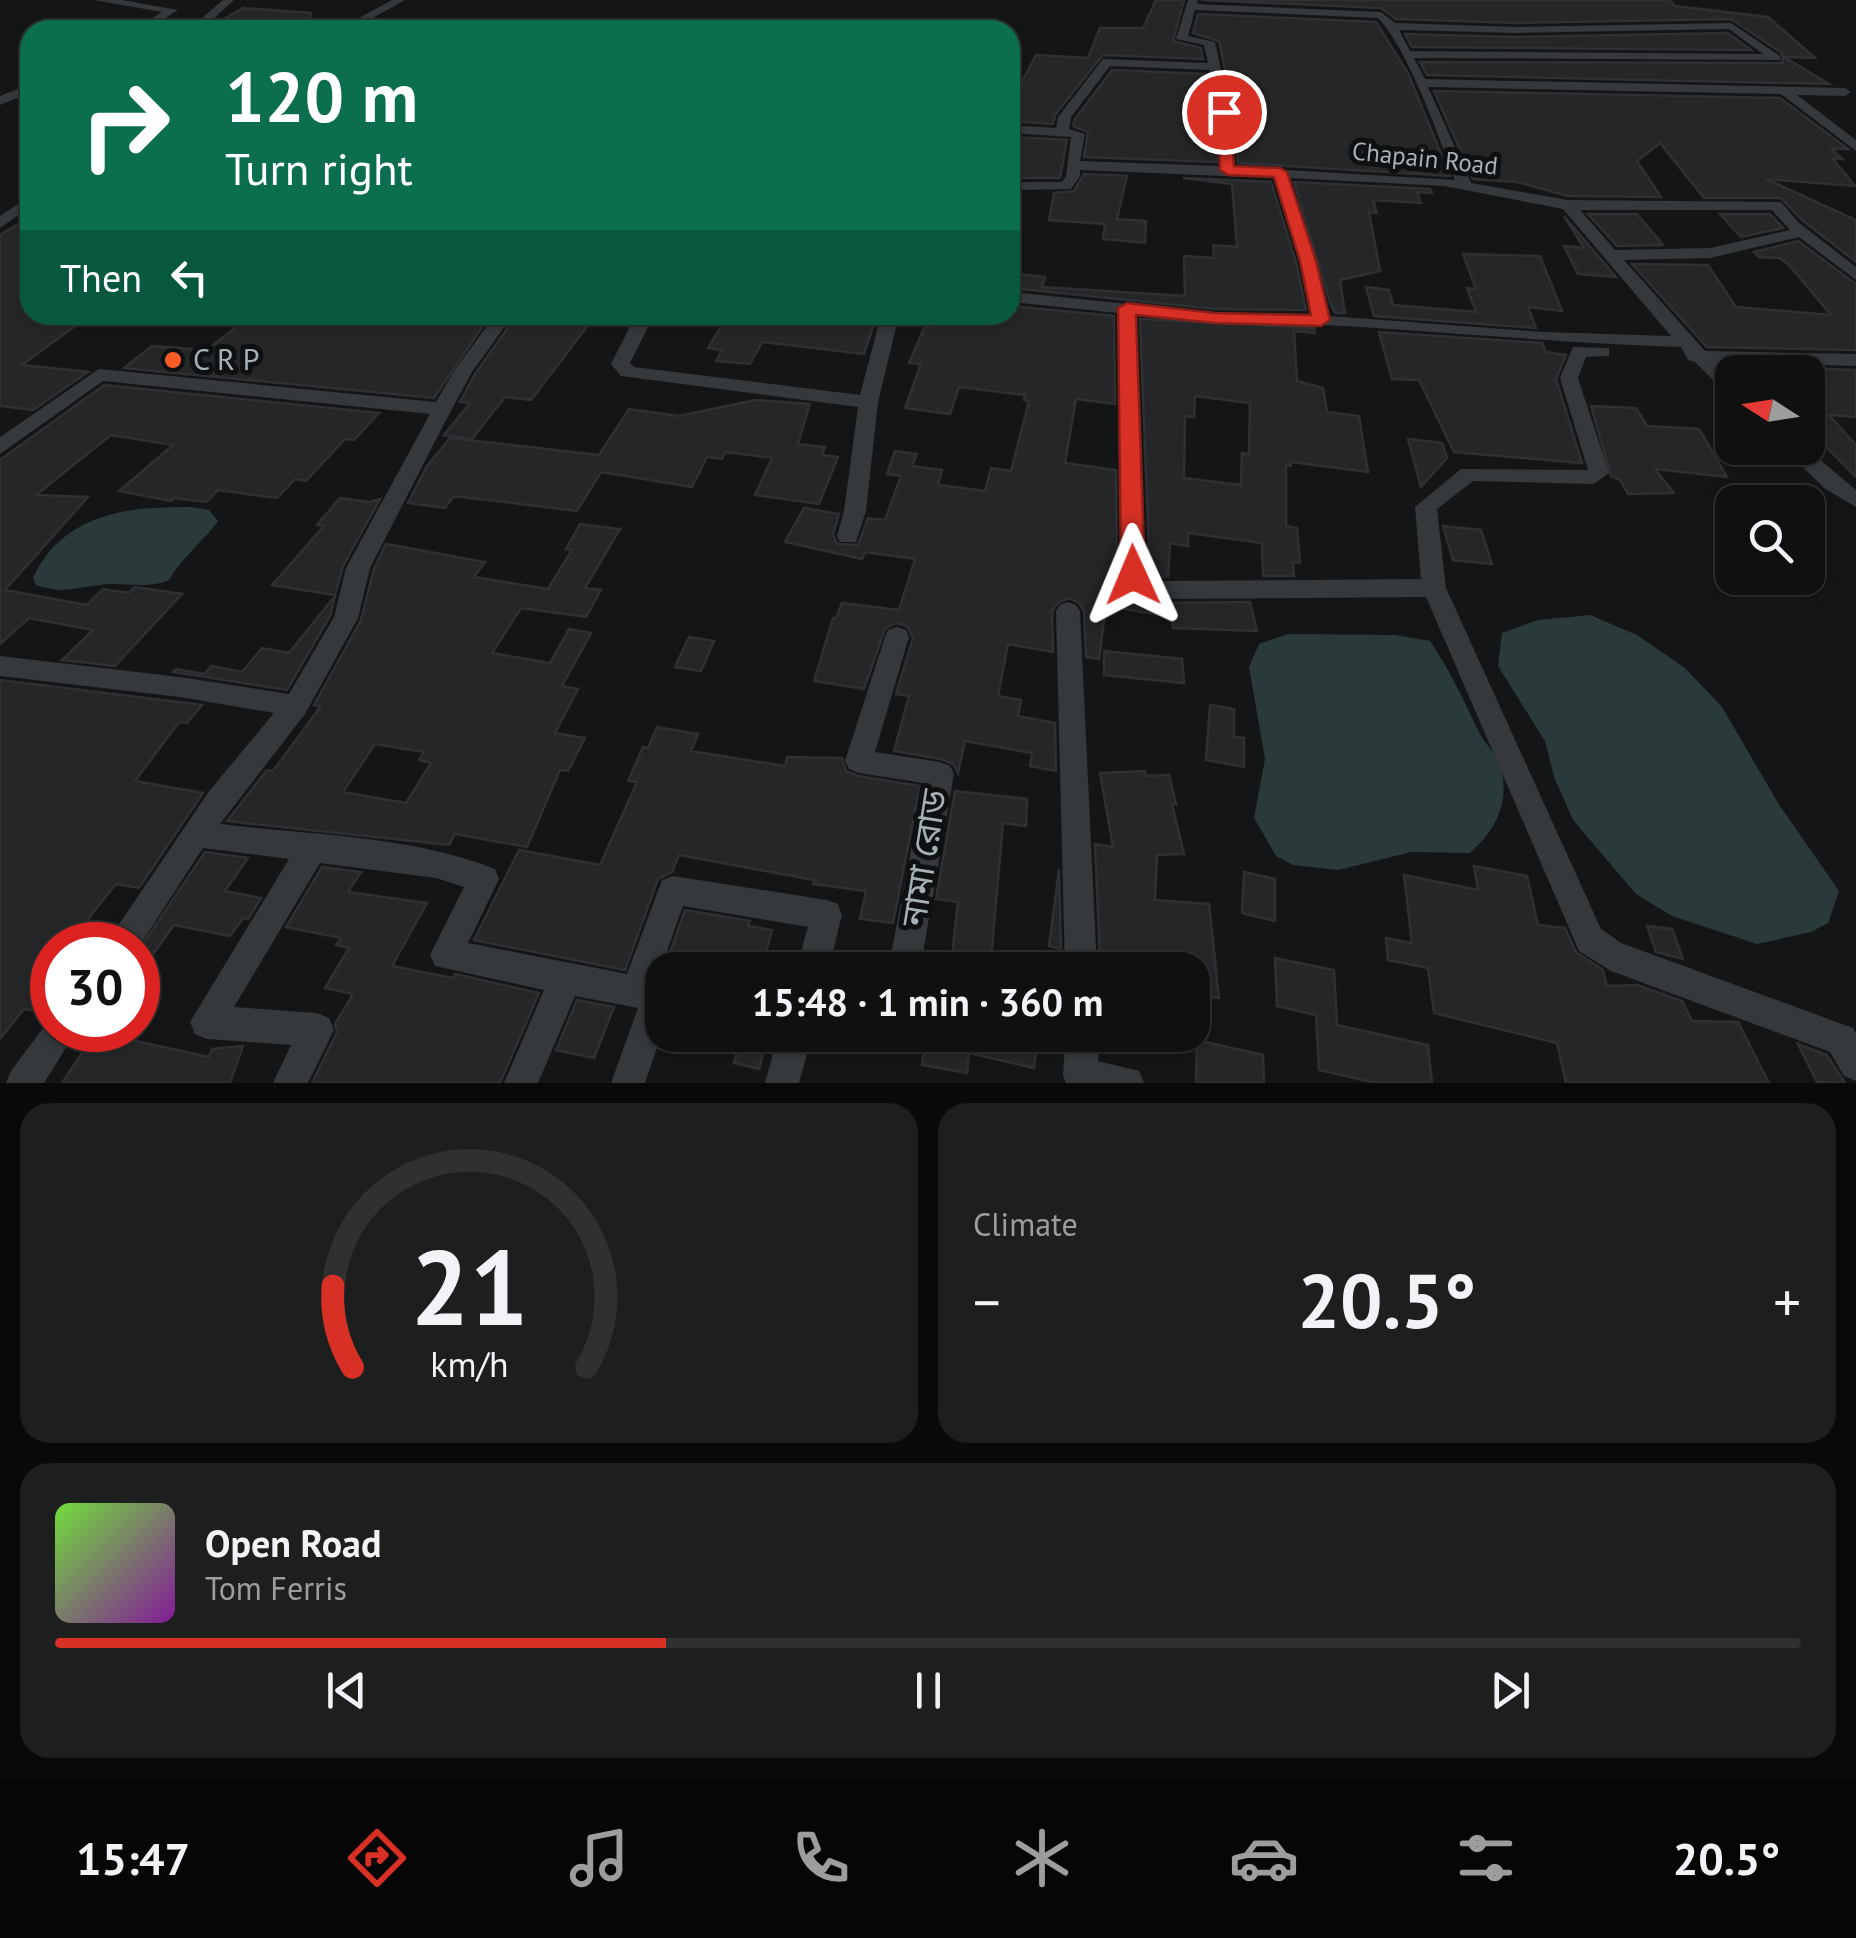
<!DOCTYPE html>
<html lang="en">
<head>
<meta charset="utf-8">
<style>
	body { margin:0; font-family:"PT Sans","Noto Sans Bengali",sans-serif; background:#1d1e1e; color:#f1f3f6; height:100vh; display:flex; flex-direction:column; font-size:38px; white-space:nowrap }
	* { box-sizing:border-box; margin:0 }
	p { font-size:32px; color:#9b9d9f }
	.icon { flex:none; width:55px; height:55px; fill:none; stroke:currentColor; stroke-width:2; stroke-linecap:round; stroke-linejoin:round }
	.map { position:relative; height:1083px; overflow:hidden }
	.panel { display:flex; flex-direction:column; gap:20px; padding:20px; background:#080909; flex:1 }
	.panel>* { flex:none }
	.guide { position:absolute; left:20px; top:20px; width:1000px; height:305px; border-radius:30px; box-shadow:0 2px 8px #0004,0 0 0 2px #2f3030; background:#0b6e4f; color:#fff; overflow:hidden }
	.needle { width:65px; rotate:282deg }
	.controls { position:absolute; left:1715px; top:355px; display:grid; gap:20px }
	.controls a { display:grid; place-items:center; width:110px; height:110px; border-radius:20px; background:#0f1010; box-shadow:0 2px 8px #0004,0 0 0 2px #2f3030; font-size:50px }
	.speed { position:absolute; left:30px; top:922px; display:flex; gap:20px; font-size:50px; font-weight:700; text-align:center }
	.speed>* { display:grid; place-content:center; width:130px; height:130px; border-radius:50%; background:#0f1010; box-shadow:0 2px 8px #0004,0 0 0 2px #2f3030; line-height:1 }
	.speed .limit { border:15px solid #d22; background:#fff; color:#111 }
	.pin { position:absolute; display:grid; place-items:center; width:85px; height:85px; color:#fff; margin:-42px; border:5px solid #fff; border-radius:50%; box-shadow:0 2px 10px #0007 }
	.me { position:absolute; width:110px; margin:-55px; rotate:359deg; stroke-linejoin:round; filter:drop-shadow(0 0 8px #0008) }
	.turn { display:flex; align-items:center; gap:35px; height:210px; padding:0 40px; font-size:45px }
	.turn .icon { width:130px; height:130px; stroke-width:2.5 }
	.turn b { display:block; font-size:70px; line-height:85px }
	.then { display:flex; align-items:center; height:95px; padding:0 40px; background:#0003; gap:20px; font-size:38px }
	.big { font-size:75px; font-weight:700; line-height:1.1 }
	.panel .card { flex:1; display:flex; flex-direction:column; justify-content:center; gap:15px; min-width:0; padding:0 35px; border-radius:30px; background:#1d1e1e }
	.panel .dial { align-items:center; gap:0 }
	.dial svg { height:260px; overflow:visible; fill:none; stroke:#2f3030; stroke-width:7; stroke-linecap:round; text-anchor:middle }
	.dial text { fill:#f1f3f6; stroke:none }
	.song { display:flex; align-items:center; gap:30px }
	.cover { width:120px; height:120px; border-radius:15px; background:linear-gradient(135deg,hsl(100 70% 55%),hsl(290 70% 35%)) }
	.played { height:10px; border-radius:5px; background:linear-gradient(90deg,#d93025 35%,#2f3030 35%) }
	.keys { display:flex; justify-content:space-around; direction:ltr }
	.heat { display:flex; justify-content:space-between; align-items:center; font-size:55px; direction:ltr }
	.panel .tiles { flex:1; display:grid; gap:20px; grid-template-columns:1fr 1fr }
	.card:last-child { grid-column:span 2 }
	.trip { position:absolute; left:645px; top:952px; width:565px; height:100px; border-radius:30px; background:#0f1010; box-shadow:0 2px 8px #0004,0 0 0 2px #2f3030; font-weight:700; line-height:100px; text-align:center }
	.tab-bar { display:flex; height:160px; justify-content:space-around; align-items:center; background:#060606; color:#9b9d9f }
	.tab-bar .icon { width:70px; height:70px }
	.tab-bar .active { color:#d93025 }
	.tab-bar b { font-size:45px; color:#f1f3f6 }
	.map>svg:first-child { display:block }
	.water { fill:#2a3a3b }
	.building { fill:#242628; stroke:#2e3033; stroke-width:2.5; fill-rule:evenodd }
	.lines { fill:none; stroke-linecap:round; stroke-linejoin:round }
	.minor { fill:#35393c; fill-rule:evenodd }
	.route { fill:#d93025; stroke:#8d1f18; stroke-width:2.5 }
	.poi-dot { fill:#fa5d28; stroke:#0f1011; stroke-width:4 }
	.labels { text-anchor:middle; stroke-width:10; stroke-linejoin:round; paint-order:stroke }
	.far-street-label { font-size:25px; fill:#a6b2b7; stroke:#0f1011 }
	.poi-label { font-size:30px; fill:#a6b2b7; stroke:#0f1011; text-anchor:start }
	.near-street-label { font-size:35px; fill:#a6b2b7; stroke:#0f1011 }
</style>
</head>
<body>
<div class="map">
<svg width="1856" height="1083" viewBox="0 0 1856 1083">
	<rect width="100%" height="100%" fill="#141516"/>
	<g class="water">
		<path d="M191 507 209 510 218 521C203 542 181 558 169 580 152 588 133 584 114 584 85 584 65 596 36 585L33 578C62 514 128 506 191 507Z"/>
		<path d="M1590 615 1637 635 1685 668 1722 707 1778 803 1839 891 1828 923 1811 932 1757 944 1672 916 1636 894 1573 820 1554 777 1545 741 1498 666 1502 633 1538 620Z"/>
		<path d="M1288 634 1395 635 1430 641C1450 670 1463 699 1478 730 1483 742 1495 752 1499 763 1512 800 1496 830 1470 853L1411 852 1338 870 1293 865 1276 856 1254 818 1265 759 1249 667 1259 644Z"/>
	</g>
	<g class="building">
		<path d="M1156 0H1184L1173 41 1201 48 1203 59 1103 55 1055 115 1053 124 1010 121V105L1036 55 1088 58 1100 28H1143Z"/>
		<path d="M1201 0H1669L1675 6 1768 17 1815 58 1784 57 1829 84 1427 75 1420 62 1783 63 1782 53 1731 19 1517 23 1396 19 1381 8Z"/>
		<path d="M243 8 311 13V30L210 27Z"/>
		<path d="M1198 14 1376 22 1408 73 1450 176 1238 163 1234 111 1219 41 1193 33Z"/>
		<path d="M1728 33 1751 50 1412 47 1405 34 1517 37Z"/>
		<path d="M1112 70 1206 74 1214 112 1217 162 1084 157 1088 132 1073 126 1075 119Z"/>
		<path d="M1434 91 1780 98 1848 149H1831L1842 159 1832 158 1855 186 1766 179 1856 220V262L1801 219 1781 198H1704L1660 143 1637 161 1661 197 1568 196 1517 182 1473 179Z"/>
		<path d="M1010 137 1067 140 1060 178H1010Z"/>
		<path d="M1084 174 1127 176 1117 219 1146 221 1145 243 1103 239 1105 224 1049 220 1054 193 1074 191Z"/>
		<path d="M1183 178 1271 182 1296 262 1306 310 1215 309 1010 288V273L1045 277 1042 287 1185 296 1184 256 1214 258 1213 245 1237 247 1232 184Z"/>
		<path d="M1294 182 1430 189 1432 193 1417 192 1421 203 1373 200 1377 213 1369 212 1380 271 1340 280 1345 313H1335L1330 302Z"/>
		<path d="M1588 214H1637L1663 245 1617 246Z"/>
		<path d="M1720 214H1770L1783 228 1741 237Z"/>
		<path d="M1564 216 1616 277 1578 274 1564 246 1584 248Z"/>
		<path d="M30 217V315H90L22 365 88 372 33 410 0 406V235Z"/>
		<path d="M1798 241 1856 284V350L1707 347 1632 264 1708 265 1736 307 1831 315 1789 265 1780 258 1759 257 1754 252Z"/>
		<path d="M1463 254 1540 256 1562 311 1528 307 1536 328 1374 316 1366 287 1389 290 1393 305 1476 312 1467 288 1476 289Z"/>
		<path d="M1010 306 1114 316 1115 404 1076 399 1065 463 1116 470 1117 575 1128 595 1159 603 1250 602 1257 631 1173 628 1172 617 1106 606 1099 659 1086 657 1084 611 1079 603 1069 598 1059 602 1052 611 1053 652 1008 644 998 696 1021 700 1018 716 1055 723 1056 771 1030 766 1032 753 965 741 958 773 953 764 941 759 894 751 909 696 896 694 913 638 907 626 896 623 885 629 864 689 814 681 833 618H836L842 603 899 610 915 559 865 552 862 559 785 542 804 508 839 514 833 535 837 544 858 545 868 518 885 520 901 476 887 474 895 451 917 454 912 466 942 470 938 485 985 491 991 468 1011 471 1029 401 1024 400 1025 395 959 387 950 414 905 408 921 364 909 363 925 326 934 327 938 315H1010Z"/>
		<path d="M251 315 332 324 342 315 489 317 434 398 124 368 152 346 207 350Z"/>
		<path d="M524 315H596L531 400 505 397 472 439 444 435 470 403 460 402 475 374 514 319Z"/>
		<path d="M728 315H877L864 354 762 342 750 364 716 361 722 350 708 348Z"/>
		<path d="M1140 319 1314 328 1315 333 1294 331 1297 381 1323 388 1327 412 1359 416 1368 472 1291 462V466L1286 465V526L1297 528 1300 563 1293 562 1294 576H1263L1262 543 1188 533V546L1170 543 1168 577 1150 576ZM1195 396 1250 403 1249 454 1242 453 1241 485 1184 478 1185 416 1194 417Z"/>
		<path d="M1379 332 1542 343 1546 352 1566 355 1556 379 1582 463 1454 452 1419 380 1392 379Z"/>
		<path d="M1726 366 1856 370V417L1829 415 1856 445V477L1808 429V372H1732Z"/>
		<path d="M104 385 379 413 354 440 345 439 306 481 295 479 277 498 218 490 206 502 174 498 171 501 119 491 173 445 111 435 36 495 88 497 5 590 87 605 103 589 129 593 135 587 182 594 115 666 62 660 93 630 29 618 0 644V460Z"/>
		<path d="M755 400 810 404 798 444 825 447 822 455 838 457 819 504 755 495 772 458 725 452 722 459 707 457 692 487 601 472 577 511 454 496 445 508 408 503 427 466 450 438 599 455 629 409 679 416Z"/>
		<path d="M1591 406 1636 408 1647 426 1699 429 1727 477 1655 469 1674 493 1628 494 1620 480 1611 476Z"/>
		<path d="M1408 439 1442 443 1447 458 1421 487Z"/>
		<path d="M340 498 369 502 380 499 343 566 335 595 272 585 324 526 317 525Z"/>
		<path d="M580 524 620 529 585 588 601 590 586 617 521 608 492 653 550 663 569 629 591 633 562 686 578 689 555 733 585 738 568 771 560 770 527 847 455 834 449 845 227 821 267 770 273 771 321 706 314 705 361 620 374 569 386 544 485 562 474 577 548 589 572 550 566 549ZM375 744 424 752 419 760 431 763 406 803 343 792Z"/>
		<path d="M1443 526 1481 530 1492 564 1453 560Z"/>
		<path d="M335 596 330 616 287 690 173 672 176 669 205 674 211 666 242 672 262 648 289 653Z"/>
		<path d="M689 637 714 641 701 671 675 667Z"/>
		<path d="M1104 651 1182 659 1184 683 1104 675Z"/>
		<path d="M0 680 202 705 187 723 179 722 135 781 203 793 139 888 116 884 87 920 114 925 101 945 52 939V1013L24 1009 0 1039Z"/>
		<path d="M1210 705 1234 709V737L1244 738V767L1206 760Z"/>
		<path d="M657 727 698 734 691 751 785 766 787 757 842 758 846 771 858 776 920 786 893 923 860 919 866 891 813 884 814 880 679 855 672 872 658 879 625 970 474 940 519 850 600 865 637 782 628 781 643 747 648 748Z"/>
		<path d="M1145 771 1146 776 1169 775 1176 804H1172L1184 854 1157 855 1155 900 1209 904 1219 998 1192 995V970H1122L1123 961 1100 957 1095 844 1113 847 1100 773Z"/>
		<path d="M955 791 1027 799 1026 826 1003 823 990 970 951 965 958 902 936 899Z"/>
		<path d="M205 852 248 858 225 891 261 898 248 919 243 918 230 936 174 925 138 975V951Z"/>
		<path d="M1474 866 1527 876 1538 925 1565 928 1576 952 1603 970 1607 986 1637 985 1682 1001 1692 1021 1738 1022 1769 1083H1566L1557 1043 1434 1013 1428 968 1388 960 1386 938 1412 943 1404 875 1478 890Z"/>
		<path d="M322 867 361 872 348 892 427 903 392 966 453 978 455 974 539 993 500 1083H312L337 1032 335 1024 353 994 325 988 349 948 336 945 341 938 286 927Z"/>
		<path d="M1059 869 1061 949 1049 946Z"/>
		<path d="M1244 872 1275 879V921L1242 913Z"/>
		<path d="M685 910 750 921 748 926 772 930 761 970H664Z"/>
		<path d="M1647 926 1672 929 1683 959 1656 952Z"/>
		<path d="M1275 958 1334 970 1337 1025 1428 1045 1432 1083H1376L1319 1070 1316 1015 1277 1006Z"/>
		<path d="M577 1000 614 1007 594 1058 556 1050Z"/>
		<path d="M97 1030H138L131 1040 209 1057 212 1049 243 1046 230 1083H62Z"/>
		<path d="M742 1035H768L759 1069 734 1063Z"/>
		<path d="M926 1035H1038L1034 1068 969 1053 967 1073 922 1065Z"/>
		<path d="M1197 1040 1263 1055 1264 1083H1196Z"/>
		<path d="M1798 1044 1827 1055 1845 1083 1817 1082Z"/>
	</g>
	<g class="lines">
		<g class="minor">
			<path d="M94 0H122L178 10 147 30H133L162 12Z"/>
			<path d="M223 0H234L201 30H188Z"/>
			<path d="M392 0H405L351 30H337Z"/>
			<path d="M1188 0H1198L1197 4 1381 12 1395 23 1517 27 1731 23 1780 56V60L1414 58 1425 79 1845 88 1851 92 1845 96 1797 95 1856 140V151L1781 94 1428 87 1471 183 1568 200 1781 202 1798 222 1856 267V280L1799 237 1710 258 1624 260 1705 351 1856 354V366L1717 362 1732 378V394L1725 392 1695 362 1688 360 1681 347C1555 343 1430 330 1305 324 1248 322 1193 321 1136 315L1145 575 1147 579 1159 581 1421 579 1415 507 1461 469 1588 470 1560 378 1573 347 1609 348V356L1586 357 1578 378 1609 473 1594 484 1473 481 1437 509 1446 588 1601 929 1621 943 1853 1028 1856 1033V1081L1844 1076 1830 1052 1611 971 1579 951 1426 597 1159 599 1131 593 1121 575 1118 313 1010 302V292L1215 313 1311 314 1300 261 1274 178 1080 170V176L1071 189 1010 190V182H1062L1066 176 1071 137 1010 133V125L1056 128 1058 117 1103 59 1208 63 1204 45 1176 39ZM1195 10 1378 18C1408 49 1439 137 1455 180L1235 167 1230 112 1215 42 1188 36ZM1729 29 1763 54 1410 51 1399 30 1517 33ZM1110 66 1209 70 1218 112 1221 166 1080 161 1085 134 1069 129 1071 117ZM1289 178 1444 186 1563 209 1671 336 1544 332 1329 316 1316 261ZM1580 210H1772L1790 230 1710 248 1615 250Z"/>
			<path d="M769 18 765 23 676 27 670 24 676 21Z"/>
			<path d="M30 84V93L0 105V96Z"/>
			<path d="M30 196V207L0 228V216Z"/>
			<path d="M495 315H513L472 372 444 424 370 568 358 618 305 714 220 824C310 835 409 835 495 869L499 879 468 943 627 974 662 880 673 876 827 900 838 904 842 915 828 970H796L808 927 683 906 657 979 662 981V1033L645 1083H611L638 1008 575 996 538 1083H504L544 990 435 966 430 955 464 887 436 878 320 863 234 1007 317 1013 329 1018 334 1030 308 1083H273L291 1045 207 1039 195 1034 190 1022 289 859 203 848 138 948V945H105L210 790 274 713 180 697 0 676V656L180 677 289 694 334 617 346 568 430 414 103 381 0 454V437L99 369 436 402 454 371Z"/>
			<path d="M636 315H654L630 363 634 367 860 395 881 315H899L878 402 866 511 856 542H840L837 536 844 511 858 407 621 376 611 364Z"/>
			<path d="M1784 448H1806L1856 490V507L1824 488Z"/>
			<path d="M1068 602 1076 605 1080 611 1097 970H1065L1056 611 1060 605Z"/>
			<path d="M897 627 906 630 909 637 875 752 940 762 950 766 954 774 920 970H888L924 783 859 773 849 769 845 761 885 637 888 630Z"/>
			<path d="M52 1016V1030H77L44 1083H6L11 1071Z"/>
			<path d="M778 1035H812L799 1083H765Z"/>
			<path d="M1066 1035H1100L1098 1061 1139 1071 1144 1083H1066L1063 1075Z"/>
		</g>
	</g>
	<path class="route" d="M1224 108 1231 112 1234 166 1280 168 1287 172 1316 261 1330 320 1321 326 1215 323 1136 315 1145 575 1133 584 1121 575 1118 308 1127 303 1215 313 1311 315 1300 261 1274 177 1228 175 1220 170 1218 112Z"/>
	<circle class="poi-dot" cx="173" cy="360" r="10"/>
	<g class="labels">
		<g class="far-street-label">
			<text transform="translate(1425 158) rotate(6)" y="9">Chapain Road</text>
		</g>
		<g class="poi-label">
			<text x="193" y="370">C R P</text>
		</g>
		<g class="near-street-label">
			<text transform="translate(924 858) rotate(-81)" y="12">নামা রোড</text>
		</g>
	</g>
</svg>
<div class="controls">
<a><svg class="needle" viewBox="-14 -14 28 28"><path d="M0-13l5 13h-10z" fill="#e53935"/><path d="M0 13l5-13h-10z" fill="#9b9d9f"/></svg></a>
<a><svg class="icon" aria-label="search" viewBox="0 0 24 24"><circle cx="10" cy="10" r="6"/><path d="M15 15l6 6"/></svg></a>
</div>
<div class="speed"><div class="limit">30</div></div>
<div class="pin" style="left:1224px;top:112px;background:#d93025"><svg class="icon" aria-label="arrive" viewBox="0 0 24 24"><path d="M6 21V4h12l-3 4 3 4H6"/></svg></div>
<svg class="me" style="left:1133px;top:575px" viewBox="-20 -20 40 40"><path d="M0-17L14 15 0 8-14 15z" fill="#d93025" stroke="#fff" stroke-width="4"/></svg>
<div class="trip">15:48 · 1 min · 360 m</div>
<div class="guide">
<div class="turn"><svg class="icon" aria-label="right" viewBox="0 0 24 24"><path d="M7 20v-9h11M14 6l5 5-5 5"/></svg><div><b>120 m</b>Turn right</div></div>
<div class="then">Then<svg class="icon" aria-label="left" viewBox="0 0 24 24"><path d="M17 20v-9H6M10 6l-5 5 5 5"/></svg></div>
</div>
</div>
<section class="panel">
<div class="tiles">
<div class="card dial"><svg viewBox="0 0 100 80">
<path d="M14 69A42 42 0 1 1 86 69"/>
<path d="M14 69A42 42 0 0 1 8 44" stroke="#d93025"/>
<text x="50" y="56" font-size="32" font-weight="700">21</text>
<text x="50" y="72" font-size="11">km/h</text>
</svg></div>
<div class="card"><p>Climate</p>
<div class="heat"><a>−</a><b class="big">20.5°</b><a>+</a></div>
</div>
<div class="card">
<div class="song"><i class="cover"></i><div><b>Open Road</b><p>Tom Ferris</p></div></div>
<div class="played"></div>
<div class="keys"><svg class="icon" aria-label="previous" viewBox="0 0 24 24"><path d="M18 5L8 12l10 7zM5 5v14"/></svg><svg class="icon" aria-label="pause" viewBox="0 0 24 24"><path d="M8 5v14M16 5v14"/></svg><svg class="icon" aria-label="next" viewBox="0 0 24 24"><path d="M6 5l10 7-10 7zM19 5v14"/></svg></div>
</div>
</div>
</section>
<nav class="tab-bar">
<b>15:47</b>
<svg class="icon active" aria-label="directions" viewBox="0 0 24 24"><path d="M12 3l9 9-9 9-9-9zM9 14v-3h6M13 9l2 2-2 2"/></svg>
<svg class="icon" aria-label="music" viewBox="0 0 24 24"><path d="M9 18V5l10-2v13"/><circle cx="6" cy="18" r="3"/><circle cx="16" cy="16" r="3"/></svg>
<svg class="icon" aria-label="phone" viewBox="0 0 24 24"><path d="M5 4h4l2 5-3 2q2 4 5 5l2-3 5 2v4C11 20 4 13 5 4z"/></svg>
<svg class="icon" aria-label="climate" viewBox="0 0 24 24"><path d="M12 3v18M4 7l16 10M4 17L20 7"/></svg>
<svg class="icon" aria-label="car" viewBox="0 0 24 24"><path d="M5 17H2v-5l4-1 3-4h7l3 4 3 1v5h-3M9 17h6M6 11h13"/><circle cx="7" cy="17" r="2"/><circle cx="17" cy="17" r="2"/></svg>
<svg class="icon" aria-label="filters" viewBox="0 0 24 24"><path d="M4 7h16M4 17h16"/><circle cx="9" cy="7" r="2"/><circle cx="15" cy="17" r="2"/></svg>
<b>20.5°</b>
</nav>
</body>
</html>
